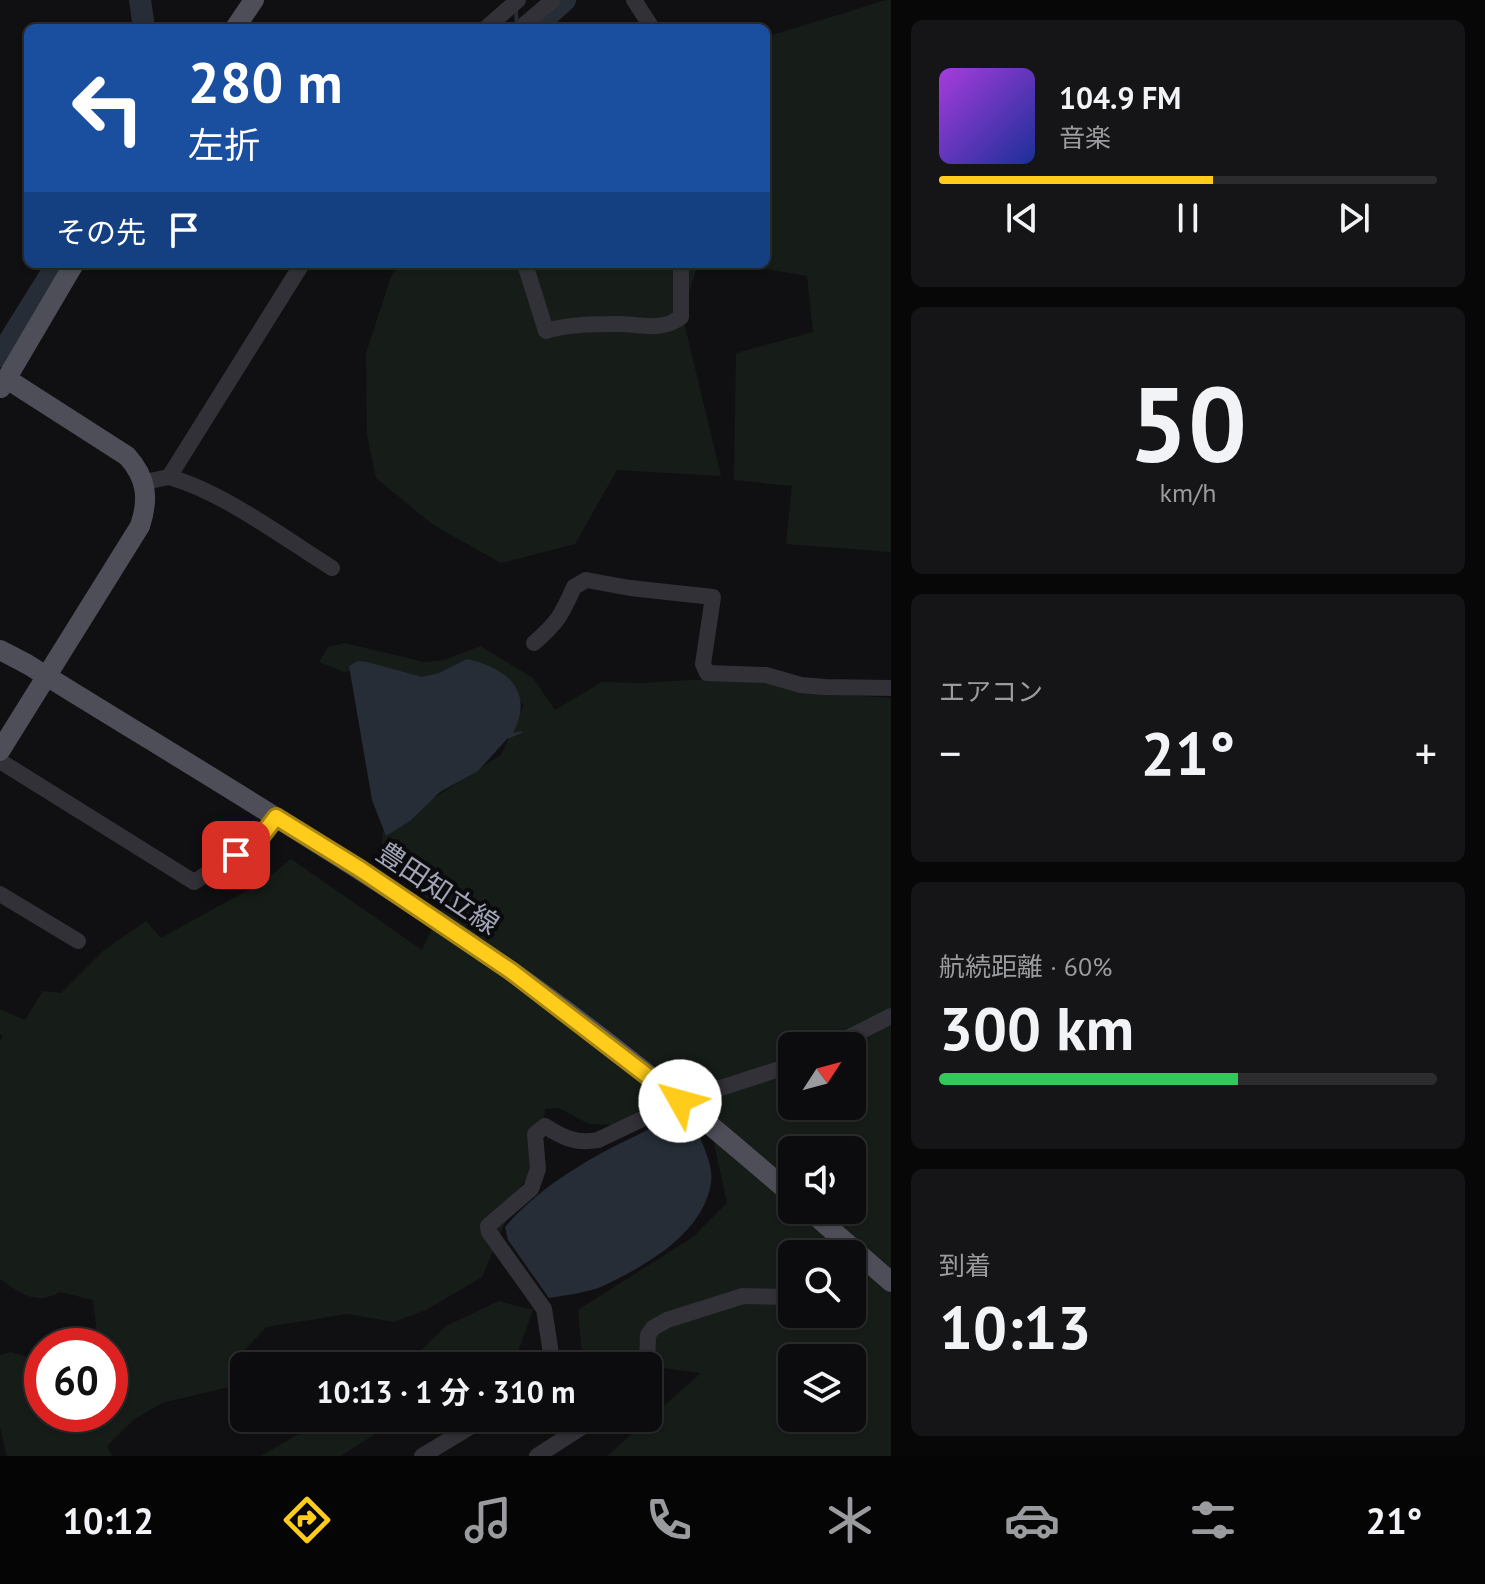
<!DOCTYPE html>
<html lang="ja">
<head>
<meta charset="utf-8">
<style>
	body { margin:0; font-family:"PT Sans","Noto Sans JP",sans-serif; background:#151517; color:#f1f3f6; height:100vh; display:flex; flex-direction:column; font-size:30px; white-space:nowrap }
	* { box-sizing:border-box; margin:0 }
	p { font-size:26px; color:#9a9b9e }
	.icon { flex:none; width:44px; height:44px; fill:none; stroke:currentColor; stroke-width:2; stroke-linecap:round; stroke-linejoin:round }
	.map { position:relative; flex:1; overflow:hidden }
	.details { display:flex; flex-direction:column; gap:20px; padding:20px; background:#070708; width:594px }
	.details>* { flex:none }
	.hud { position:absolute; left:24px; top:24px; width:746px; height:244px; border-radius:12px; box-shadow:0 2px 6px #0004,0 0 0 2px #2c2c2e; background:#1a4fa0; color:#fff; overflow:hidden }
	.needle { width:52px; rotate:54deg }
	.buttons { position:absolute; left:778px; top:1032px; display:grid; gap:16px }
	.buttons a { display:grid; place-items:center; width:88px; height:88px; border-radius:12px; background:#0c0c0e; box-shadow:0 2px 6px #0004,0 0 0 2px #2c2c2e; font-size:40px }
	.speed { position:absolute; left:24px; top:1328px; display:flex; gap:16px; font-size:40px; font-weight:700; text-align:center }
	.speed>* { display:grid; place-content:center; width:104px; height:104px; border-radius:50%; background:#0c0c0e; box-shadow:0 2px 6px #0004,0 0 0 2px #2c2c2e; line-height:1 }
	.speed .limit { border:12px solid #d22; background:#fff; color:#111 }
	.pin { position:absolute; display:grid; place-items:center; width:68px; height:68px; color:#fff; margin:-34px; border-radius:16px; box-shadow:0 4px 12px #0006 }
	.me { position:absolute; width:88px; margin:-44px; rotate:308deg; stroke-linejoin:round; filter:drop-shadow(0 0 6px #0008) }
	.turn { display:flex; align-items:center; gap:28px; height:168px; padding:0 32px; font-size:36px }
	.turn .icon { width:104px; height:104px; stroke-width:2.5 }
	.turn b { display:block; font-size:56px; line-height:68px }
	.then { display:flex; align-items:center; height:76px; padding:0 32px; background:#0003; gap:16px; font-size:30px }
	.big { font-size:60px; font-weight:700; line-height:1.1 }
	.details .widget { flex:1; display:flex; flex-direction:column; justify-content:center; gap:12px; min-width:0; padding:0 28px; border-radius:12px; background:#151517 }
	.details .dial { align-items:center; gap:0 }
	.dial b { font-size:104px; line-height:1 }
	.song { display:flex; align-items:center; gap:24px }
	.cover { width:96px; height:96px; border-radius:12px; background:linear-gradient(135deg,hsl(280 70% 55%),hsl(230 70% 35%)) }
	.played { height:8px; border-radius:4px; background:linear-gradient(90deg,#ffcc1b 55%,#2c2c2e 55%) }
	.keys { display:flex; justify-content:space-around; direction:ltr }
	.heat { display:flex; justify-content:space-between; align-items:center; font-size:44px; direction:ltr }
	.charge { height:12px; border-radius:6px; background:linear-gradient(90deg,#34c759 60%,#2c2c2e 0) }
	.trip { position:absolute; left:230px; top:1352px; width:432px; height:80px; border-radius:12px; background:#0c0c0e; box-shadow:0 2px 6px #0004,0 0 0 2px #2c2c2e; font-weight:700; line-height:80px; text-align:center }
	.dock { display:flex; height:128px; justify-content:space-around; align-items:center; background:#050506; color:#9a9b9e }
	.dock .icon { width:56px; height:56px }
	.dock .current { color:#ffcc1b }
	.dock b { font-size:36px; color:#f1f3f6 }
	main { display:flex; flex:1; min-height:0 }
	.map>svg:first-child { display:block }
	.green { fill:#161d18; fill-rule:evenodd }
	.water { fill:#262d36 }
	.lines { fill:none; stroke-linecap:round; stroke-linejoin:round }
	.stream { stroke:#262d36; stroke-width:4 }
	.river { stroke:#262d36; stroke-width:22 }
	.minor { stroke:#313137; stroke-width:16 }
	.major { stroke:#4d4e57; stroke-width:20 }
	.route-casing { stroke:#a68512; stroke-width:20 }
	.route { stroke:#ffcc1b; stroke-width:14 }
	.labels { text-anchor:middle; stroke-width:8; stroke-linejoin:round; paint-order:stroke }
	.street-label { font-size:28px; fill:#a0a4b4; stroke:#0b0b0d }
</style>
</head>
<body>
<main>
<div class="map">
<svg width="891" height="1456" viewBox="0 0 891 1456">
	<rect width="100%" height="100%" fill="#101012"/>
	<g class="green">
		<path d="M886 0H891V552L786 544 792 486 734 480 736 353 813 332 807 276 761 268 760 264H766V37Z"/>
		<path d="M400 264H698L682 314 721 476 617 470 575 544 501 563 432 524 376 478 367 435 366 353 391 277Z"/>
		<path d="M345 643 424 662 444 660 480 646 533 678 555 710 602 682 641 683 764 676 799 692 891 698V1456H607L701 1373 648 1366 583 1363 578 1310 693 1237 727 1203 705 1101 688 1088 668 1096 620 1125 589 1124 559 1108 545 1109 539 1164 520 1187 482 1277 426 1310 394 1322 347 1314 266 1327 245 1350 237 1385 162 1403 133 1420 107 1446 112 1456H7L0 1427V1355L11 1352 42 1362V1414H110V1346H70L93 1344 96 1325 93 1300 60 1292C36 1306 20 1293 0 1279V1040L3 1037 0 1033V1009L25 1020 43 991 61 993 103 951 146 921 161 938 263 882 291 859 422 950 442 908 380 866 383 831 501 755 524 705 498 679 448 678 390 681 363 669 344 672 319 662 328 647ZM792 1046H852V1106H792ZM792 1150H852V1210H792ZM792 1254H852V1314H792ZM792 1358H852V1418H792Z"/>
		<path d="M499 1301 533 1310 518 1352 492 1366H405L446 1326Z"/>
		<path d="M326 1418H400L341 1456H261Z"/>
	</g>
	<g class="water">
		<path d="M467 659C507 668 535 691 513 733L522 731V733L507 739 478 771 440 792 410 821 386 836 372 800 349 666 358 661 367 662 422 677 439 673Z"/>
		<path d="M678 1116 694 1124C701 1141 714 1165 711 1183 703 1234 645 1266 603 1286 586 1293 567 1295 549 1298L508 1240 505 1227C551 1174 615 1145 678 1116Z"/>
	</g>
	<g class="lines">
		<path class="stream" d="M516 10 517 28"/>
		<g class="river">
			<path d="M140 0 144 28"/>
			<path d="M534 28 565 0"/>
			<path d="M0 356 57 264"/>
		</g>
		<g class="minor">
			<path d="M634 0 652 28"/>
			<path d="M525 24 553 0"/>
			<path d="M486 28 518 0"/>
			<path d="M525 264 546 331C568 324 596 324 618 324 640 324 662 332 681 317V264"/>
			<path d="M169 477C223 492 284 538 332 568"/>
			<path d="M145 482 169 477 302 264"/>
			<path d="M534 643C558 622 561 616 574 587L586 580 630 588 713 597 703 664 707 673 766 675 801 685 825 687 891 688"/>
			<path d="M0 761 194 882 257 842 276 817"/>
			<path d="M0 894 78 941"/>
			<path d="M832 1046 891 1016"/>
			<path d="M553 1366 544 1309 489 1232 488 1226 531 1189 538 1169 535 1134 545 1126C563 1138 577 1144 598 1140L680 1101 792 1065"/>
			<path d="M647 1366 648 1335 653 1328 667 1320 743 1296 792 1297"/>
			<path d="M422 1456 485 1418"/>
			<path d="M537 1456 596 1418"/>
		</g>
		<g class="major">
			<path d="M235 28 254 0"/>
			<path d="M1 388 74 264"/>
			<path d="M0 650 27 664C188 764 352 860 508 969 607 1038 701 1116 792 1195"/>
			<path d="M0 751 140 526C149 499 147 478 127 456L7 379"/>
			<path d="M809 1210 891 1282"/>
		</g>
	</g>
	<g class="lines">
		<defs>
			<path id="route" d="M236 855 257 842 276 817 360 869 511 971 680 1101"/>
		</defs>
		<use href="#route" class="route-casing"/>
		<use href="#route" class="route"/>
	</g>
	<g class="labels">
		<g class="street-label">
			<text transform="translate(438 888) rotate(34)" y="10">豊田知立線</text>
		</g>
	</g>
</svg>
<div class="buttons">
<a><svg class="needle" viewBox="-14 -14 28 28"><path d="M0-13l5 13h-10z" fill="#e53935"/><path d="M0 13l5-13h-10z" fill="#9a9b9e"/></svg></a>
<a><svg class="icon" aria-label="sound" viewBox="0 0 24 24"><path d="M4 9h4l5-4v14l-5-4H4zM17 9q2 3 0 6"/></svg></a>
<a><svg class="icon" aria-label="search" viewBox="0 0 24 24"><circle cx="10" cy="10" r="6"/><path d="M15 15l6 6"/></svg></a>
<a><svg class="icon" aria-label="layers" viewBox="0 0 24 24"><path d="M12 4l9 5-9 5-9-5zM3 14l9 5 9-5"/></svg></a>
</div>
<div class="speed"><div class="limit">60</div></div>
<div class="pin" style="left:236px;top:855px;background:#d93025"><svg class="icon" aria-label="arrive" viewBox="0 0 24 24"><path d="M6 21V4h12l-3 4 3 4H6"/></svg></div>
<svg class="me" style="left:680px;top:1101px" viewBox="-20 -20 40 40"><circle r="19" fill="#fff"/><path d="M0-13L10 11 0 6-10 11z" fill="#ffcc1b"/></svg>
<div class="trip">10:13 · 1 分 · 310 m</div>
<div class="hud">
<div class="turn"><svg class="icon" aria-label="left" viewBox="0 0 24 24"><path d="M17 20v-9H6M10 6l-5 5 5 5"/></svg><div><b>280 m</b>左折</div></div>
<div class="then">その先<svg class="icon" aria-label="arrive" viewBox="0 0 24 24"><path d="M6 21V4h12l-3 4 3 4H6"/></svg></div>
</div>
</div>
<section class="details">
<div class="widget">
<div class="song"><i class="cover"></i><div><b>104.9 FM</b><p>音楽</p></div></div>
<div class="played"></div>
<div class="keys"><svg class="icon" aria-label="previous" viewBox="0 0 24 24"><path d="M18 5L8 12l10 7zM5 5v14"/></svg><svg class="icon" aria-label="pause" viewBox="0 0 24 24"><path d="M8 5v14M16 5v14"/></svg><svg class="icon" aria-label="next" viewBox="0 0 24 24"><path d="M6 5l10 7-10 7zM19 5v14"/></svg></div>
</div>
<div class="widget dial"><b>50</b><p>km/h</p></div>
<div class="widget"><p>エアコン</p>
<div class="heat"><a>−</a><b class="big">21°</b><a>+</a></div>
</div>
<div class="widget"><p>航続距離 · 60%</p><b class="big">300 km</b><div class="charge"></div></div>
<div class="widget"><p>到着</p><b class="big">10:13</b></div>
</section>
</main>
<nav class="dock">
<b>10:12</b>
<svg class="icon current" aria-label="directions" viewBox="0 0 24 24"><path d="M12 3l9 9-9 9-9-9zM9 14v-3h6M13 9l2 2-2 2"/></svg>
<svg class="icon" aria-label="music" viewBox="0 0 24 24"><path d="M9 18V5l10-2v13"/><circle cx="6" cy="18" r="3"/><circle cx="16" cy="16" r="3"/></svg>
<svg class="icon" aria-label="phone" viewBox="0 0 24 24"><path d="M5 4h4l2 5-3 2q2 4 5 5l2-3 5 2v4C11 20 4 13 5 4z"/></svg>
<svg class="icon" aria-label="climate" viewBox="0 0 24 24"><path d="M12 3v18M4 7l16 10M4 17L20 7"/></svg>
<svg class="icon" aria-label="car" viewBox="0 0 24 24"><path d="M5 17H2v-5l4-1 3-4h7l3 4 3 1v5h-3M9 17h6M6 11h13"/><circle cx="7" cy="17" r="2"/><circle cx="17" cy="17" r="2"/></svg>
<svg class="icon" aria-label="filters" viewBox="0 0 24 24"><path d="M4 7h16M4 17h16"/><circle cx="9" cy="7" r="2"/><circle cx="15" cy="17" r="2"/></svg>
<b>21°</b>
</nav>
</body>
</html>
